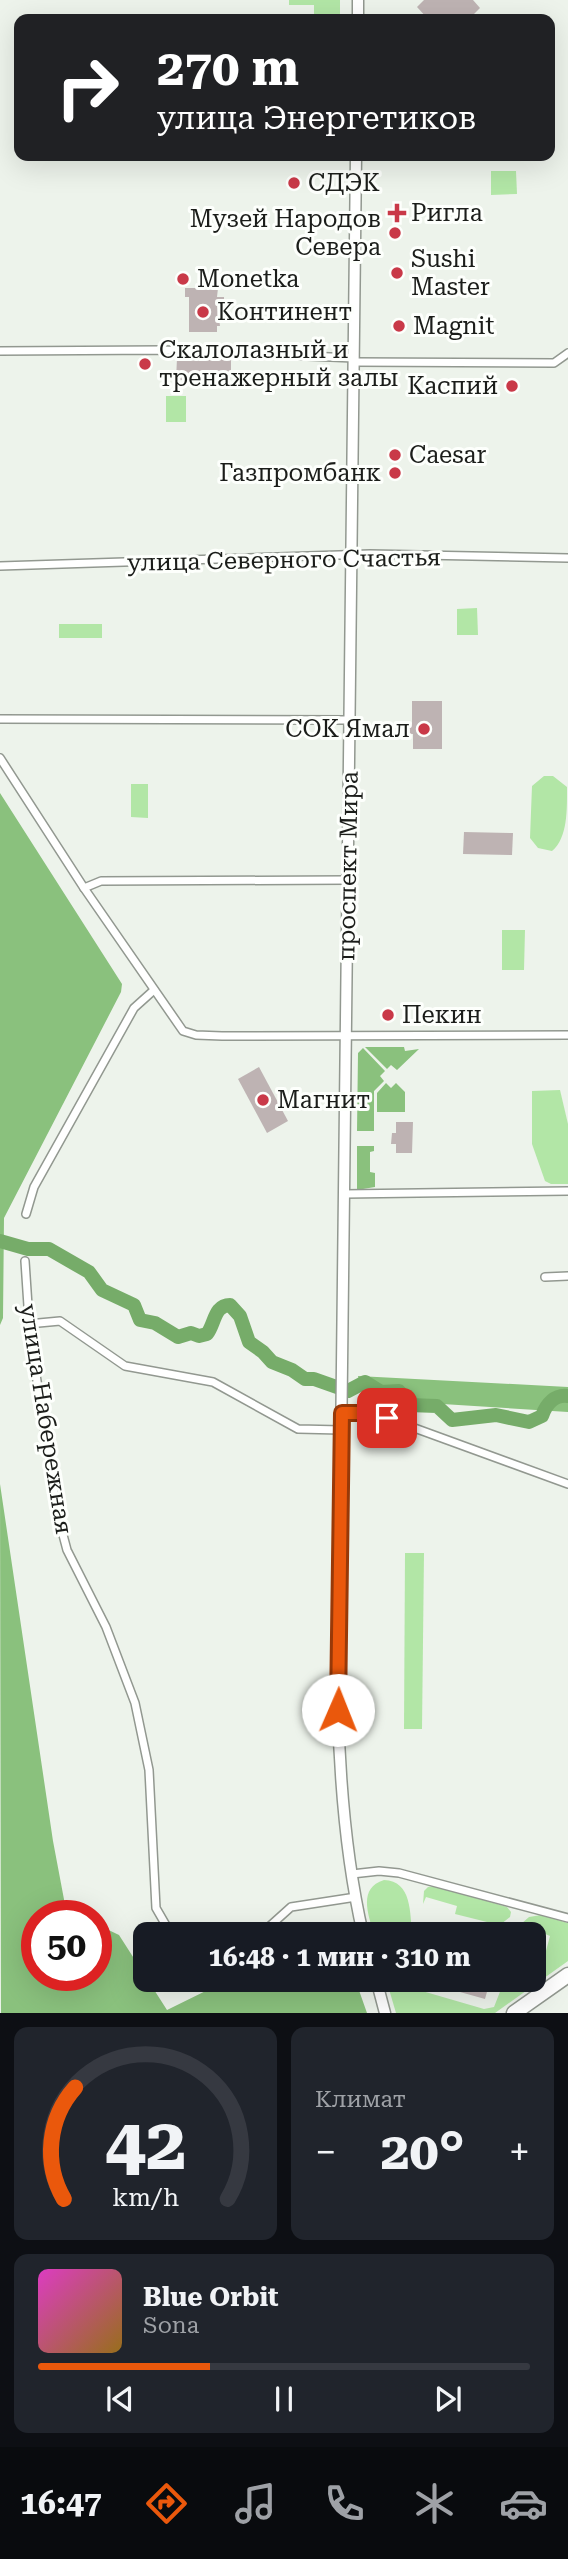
<!DOCTYPE html>
<html lang="ru">
<head>
<meta charset="utf-8">
<style>
	body { margin:0; font-family:"Roboto Serif",serif; background:#20242c; color:#f1f3f6; height:100vh; display:flex; flex-direction:column; font-size:26px; white-space:nowrap }
	* { box-sizing:border-box; margin:0 }
	p { font-size:23px; color:#9ea1a6 }
	.icon { flex:none; width:38px; height:38px; fill:none; stroke:currentColor; stroke-width:2; stroke-linecap:round; stroke-linejoin:round }
	.map { position:relative; height:2013px; overflow:hidden }
	.sheet { display:flex; flex-direction:column; gap:14px; padding:14px; background:#0d0f14; flex:1 }
	.sheet>* { flex:none }
	.guide { position:absolute; left:14px; top:14px; width:541px; height:147px; border-radius:14px; box-shadow:0 7px 28px #0002; background:#202124; color:#fff; overflow:hidden }
	.speed { position:absolute; left:21px; top:1900px; display:flex; gap:14px; font-size:35px; font-weight:700; text-align:center }
	.speed>* { display:grid; place-content:center; width:91px; height:91px; border-radius:50%; background:#171b24; box-shadow:0 7px 28px #0002; line-height:1 }
	.speed .limit { border:10px solid #d22; background:#fff; color:#111 }
	.pin { position:absolute; display:grid; place-items:center; width:60px; height:60px; color:#fff; margin:-30px; border-radius:14px; box-shadow:0 4px 10px #0006 }
	.me { position:absolute; width:77px; margin:-38px; rotate:1deg; stroke-linejoin:round; filter:drop-shadow(0 0 5px #0008) }
	.turn { display:flex; align-items:center; gap:24px; height:147px; padding:0 28px; font-size:32px }
	.turn .icon { width:91px; height:91px; stroke-width:2.5 }
	.turn b { display:block; font-size:49px; line-height:60px }
	.big { font-size:52px; font-weight:700; line-height:1.1 }
	.sheet .tile { flex:1; display:flex; flex-direction:column; justify-content:center; gap:10px; min-width:0; padding:0 24px; border-radius:14px; background:#20242c }
	.sheet .dial { align-items:center; gap:0 }
	.dial svg { height:182px; overflow:visible; fill:none; stroke:#363941; stroke-width:7; stroke-linecap:round; text-anchor:middle }
	.dial text { fill:#f1f3f6; stroke:none }
	.song { display:flex; align-items:center; gap:21px }
	.cover { width:84px; height:84px; border-radius:10px; background:linear-gradient(135deg,hsl(310 70% 55%),hsl(40 70% 35%)) }
	.played { height:7px; border-radius:4px; background:linear-gradient(90deg,#ea580c 35%,#363941 35%) }
	.keys { display:flex; justify-content:space-around; direction:ltr }
	.heat { display:flex; justify-content:space-between; align-items:center; font-size:38px; direction:ltr }
	.sheet .tiles { flex:1; display:grid; gap:14px; grid-template-columns:1fr 1fr }
	.tile:last-child { grid-column:span 2 }
	.trip { position:absolute; left:133px; top:1922px; width:413px; height:70px; border-radius:14px; background:#171b24; box-shadow:0 7px 28px #0002; font-weight:700; line-height:70px; text-align:center }
	.dock { display:flex; height:112px; justify-content:space-around; align-items:center; background:#090b0e; color:#9ea1a6 }
	.dock .icon { width:49px; height:49px }
	.dock .on { color:#ea580c }
	.dock b { font-size:32px; color:#f1f3f6 }
	.map>svg:first-child { display:block }
	.green { fill:#b2e6a6 }
	.forest { fill:#8ac17d }
	.lines { fill:none; stroke-linecap:round; stroke-linejoin:round }
	.river { stroke:#76ac69; stroke-width:14 }
	.building { fill:#beb3b3 }
	.street-casing { stroke:#929890; stroke-width:10 }
	.secondary-casing { stroke:#929890; stroke-width:13 }
	.highway-casing { stroke:#929890; stroke-width:17 }
	.street { stroke:#fff; stroke-width:7 }
	.secondary { stroke:#fff; stroke-width:10 }
	.highway { stroke:#fff; stroke-width:14 }
	.route-casing { stroke:#983908; stroke-width:18 }
	.route { stroke:#ea580c; stroke-width:12 }
	.poi-dot { fill:#c93948; stroke:#fdfffc; stroke-width:2.5 }
	.labels { text-anchor:middle; stroke-width:6; stroke-linejoin:round; paint-order:stroke }
	.poi-label { font-size:24px; fill:#1b1d1a; stroke:#fdfffc; text-anchor:start }
	.street-label { font-size:24px; fill:#1b1d1a; stroke:#fdfffc }
</style>
</head>
<body>
<div class="map">
<svg width="568" height="2013" viewBox="0 0 568 2013">
	<rect width="100%" height="100%" fill="#edf3eb"/>
	<g class="green">
		<path d="M289 0H340V19H314V5H289Z"/>
		<path d="M491 171H516L517 194 491 195Z"/>
		<rect x="166" y="396" width="20" height="26"/>
		<path d="M477 608 478 635H457V609Z"/>
		<rect x="59" y="624" width="43" height="14"/>
		<path d="M544 776H553L567 787C567 809 568 838 552 851L538 848 530 838 532 786Z"/>
		<path d="M131 784H148V818L131 817Z"/>
		<path d="M502 930H525L524 970H502Z"/>
		<path d="M560 1090 568 1124V1184H551L545 1181 532 1144V1091Z"/>
		<path d="M405 1553H424L422 1729H404Z"/>
		<path d="M384 1880C412 1881 410 1913 412 1934H374C368 1914 358 1888 384 1880Z"/>
		<path d="M437 1886 507 1907 511 1912 510 1917 501 1924H495L455 1914 457 1906 426 1897 423 1904 424 1891 428 1887Z"/>
		<path d="M541 1915 568 1923V1961L495 2013H396L386 1979H403L405 1986 484 2009 494 2007 505 1979H534V1960L543 1962 550 1936 521 1924 529 1917Z"/>
	</g>
	<g class="forest">
		<path d="M0 793 122 984 121 992 4 1218 3 1318 0 1325Z"/>
		<path d="M365 1047H404L405 1051 419 1049 397 1070 391 1065 387 1069Z"/>
		<path d="M363 1048 385 1071 380 1076 384 1081 374 1091V1131H357L358 1053Z"/>
		<path d="M386 1083 391 1088 396 1083 405 1092V1112H377V1093Z"/>
		<path d="M357 1146H374V1151L370 1152V1172L375 1173V1187L357 1190Z"/>
		<path d="M358 1376 568 1387V1412L363 1399Z"/>
		<path d="M0 1484 53 1841 66 1910 79 1916H37V1976H96V1924L119 1935 167 2010 230 1979H355L367 2013H1Z"/>
	</g>
	<g class="lines">
		<path class="river" d="M0 1241 28 1249H49L89 1272 102 1290 134 1305 140 1320 155 1323 178 1337 191 1333 199 1336 207 1334C215 1324 214 1305 230 1305L240 1316 249 1342 263 1352 272 1362 292 1370 305 1379H314L348 1391 365 1382 381 1392 399 1391 409 1405 437 1406 452 1420 496 1415 529 1422 542 1416C546 1404 555 1394 568 1396"/>
	</g>
	<g class="building">
		<path d="M424 0H473L480 8 469 19H428L417 7Z"/>
		<path d="M185 288H218L217 297H224V304H217L220 326H217V332H189V297H185Z"/>
		<path d="M177 358 231 359V380H215V387H197V380H176Z"/>
		<path d="M412 701H442V749H413V734H406V724H412Z"/>
		<path d="M464 832 513 833 512 855 463 854Z"/>
		<path d="M259 1067 288 1121 267 1133 238 1079Z"/>
		<path d="M396 1122H413L412 1153H396V1144H391L392 1133H396Z"/>
		<path d="M437 1979H485L490 1981 485 1999 435 1985Z"/>
	</g>
	<g class="lines">
		<defs>
			<g id="street">
				<path d="M0 351 163 350 354 358"/>
				<path d="M354 362 554 363 568 353"/>
				<path d="M0 566 370 554 568 558"/>
				<path d="M0 719 350 720"/>
				<path d="M0 758 84 888 183 1031 196 1035 222 1036 568 1035"/>
				<path d="M84 888 101 881 348 880"/>
				<path d="M345 1194 568 1191"/>
				<path d="M26 1214 34 1187 134 1008 154 990"/>
				<path d="M25 1261 30 1336 58 1516 67 1550 106 1627 135 1703 149 1770 156 1908 171 1934"/>
				<path d="M545 1277 568 1276"/>
				<path d="M28 1324 60 1321 125 1366 213 1382 298 1429 341 1430"/>
				<path d="M342 1413H370L387 1418 568 1484"/>
				<path d="M352 1874 379 1871 399 1873 568 1918"/>
				<path d="M261 1934 291 1907 356 1897"/>
			</g>
			<g id="secondary">
				<path d="M358 19V0"/>
				<path d="M356 156 338 1710C340 1786 346 1860 363 1934"/>
				<path d="M376 1979 385 2013"/>
			</g>
			<path id="highway" d="M514 2013 568 1975"/>
		</defs>
		<use href="#street" class="street-casing"/>
		<use href="#secondary" class="secondary-casing"/>
		<use href="#highway" class="highway-casing"/>
		<use href="#street" class="street"/>
		<use href="#secondary" class="secondary"/>
		<use href="#highway" class="highway"/>
	</g>
	<g class="lines">
		<defs>
			<path id="route" d="M338 1710 342 1413H370L387 1418"/>
		</defs>
		<use href="#route" class="route-casing"/>
		<use href="#route" class="route"/>
	</g>
	<g class="poi-dot">
		<circle cx="294" cy="183" r="7"/>
		<path d="M393.5 202.5h7v7h7v7h-7v7h-7v-7h-7v-7h7z"/>
		<circle cx="395" cy="233" r="7"/>
		<circle cx="397" cy="273" r="7"/>
		<circle cx="183" cy="279" r="7"/>
		<circle cx="203" cy="312" r="7"/>
		<circle cx="399" cy="326" r="7"/>
		<circle cx="145" cy="364" r="7"/>
		<circle cx="512" cy="386" r="7"/>
		<circle cx="395" cy="455" r="7"/>
		<circle cx="395" cy="473" r="7"/>
		<circle cx="424" cy="729" r="7"/>
		<circle cx="388" cy="1015" r="7"/>
		<circle cx="263" cy="1100" r="7"/>
	</g>
	<g class="labels">
		<g class="poi-label">
			<text x="308" y="191">СДЭК</text>
			<text x="411" y="221">Ригла</text>
			<text x="381" y="227" text-anchor="end">Музей Народов<tspan x="381" dy="28">Севера</tspan></text>
			<text x="411" y="267">Sushi<tspan x="411" dy="28">Master</tspan></text>
			<text x="197" y="287">Monetka</text>
			<text x="217" y="320">Континент</text>
			<text x="413" y="334">Magnit</text>
			<text x="159" y="358">Скалолазный и<tspan x="159" dy="28">тренажерный залы</tspan></text>
			<text x="498" y="394" text-anchor="end">Каспий</text>
			<text x="409" y="463">Caesar</text>
			<text x="381" y="481" text-anchor="end">Газпромбанк</text>
			<text x="410" y="737" text-anchor="end">СОК Ямал</text>
			<text x="402" y="1023">Пекин</text>
			<text x="277" y="1108">Магнит</text>
		</g>
		<g class="street-label">
			<text transform="translate(284 560) rotate(-1)" y="8">улица Северного Счастья</text>
			<text transform="translate(348 866) rotate(-89)" y="8">проспект Мира</text>
			<text transform="translate(46 1419) rotate(81)" y="8">улица Набережная</text>
		</g>
	</g>
</svg>
<div class="speed"><div class="limit">50</div></div>
<div class="pin" style="left:387px;top:1418px;background:#d93025"><svg class="icon" aria-label="arrive" viewBox="0 0 24 24"><path d="M6 21V4h12l-3 4 3 4H6"/></svg></div>
<svg class="me" style="left:338px;top:1710px" viewBox="-20 -20 40 40"><circle r="19" fill="#fff"/><path d="M0-13L10 11 0 6-10 11z" fill="#ea580c"/></svg>
<div class="trip">16:48 · 1 мин · 310 m</div>
<div class="guide">
<div class="turn"><svg class="icon" aria-label="right" viewBox="0 0 24 24"><path d="M7 20v-9h11M14 6l5 5-5 5"/></svg><div><b>270 m</b>улица Энергетиков</div></div>
</div>
</div>
<section class="sheet">
<div class="tiles">
<div class="tile dial"><svg viewBox="0 0 100 80">
<path d="M14 69A42 42 0 1 1 86 69"/>
<path d="M14 69A42 42 0 0 1 19 20" stroke="#ea580c"/>
<text x="50" y="56" font-size="32" font-weight="700">42</text>
<text x="50" y="72" font-size="11">km/h</text>
</svg></div>
<div class="tile"><p>Климат</p>
<div class="heat"><a>−</a><b class="big">20°</b><a>+</a></div>
</div>
<div class="tile">
<div class="song"><i class="cover"></i><div><b>Blue Orbit</b><p>Sona</p></div></div>
<div class="played"></div>
<div class="keys"><svg class="icon" aria-label="previous" viewBox="0 0 24 24"><path d="M18 5L8 12l10 7zM5 5v14"/></svg><svg class="icon" aria-label="pause" viewBox="0 0 24 24"><path d="M8 5v14M16 5v14"/></svg><svg class="icon" aria-label="next" viewBox="0 0 24 24"><path d="M6 5l10 7-10 7zM19 5v14"/></svg></div>
</div>
</div>
</section>
<nav class="dock">
<b>16:47</b>
<svg class="icon on" aria-label="directions" viewBox="0 0 24 24"><path d="M12 3l9 9-9 9-9-9zM9 14v-3h6M13 9l2 2-2 2"/></svg>
<svg class="icon" aria-label="music" viewBox="0 0 24 24"><path d="M9 18V5l10-2v13"/><circle cx="6" cy="18" r="3"/><circle cx="16" cy="16" r="3"/></svg>
<svg class="icon" aria-label="phone" viewBox="0 0 24 24"><path d="M5 4h4l2 5-3 2q2 4 5 5l2-3 5 2v4C11 20 4 13 5 4z"/></svg>
<svg class="icon" aria-label="climate" viewBox="0 0 24 24"><path d="M12 3v18M4 7l16 10M4 17L20 7"/></svg>
<svg class="icon" aria-label="car" viewBox="0 0 24 24"><path d="M5 17H2v-5l4-1 3-4h7l3 4 3 1v5h-3M9 17h6M6 11h13"/><circle cx="7" cy="17" r="2"/><circle cx="17" cy="17" r="2"/></svg>
</nav>
</body>
</html>
